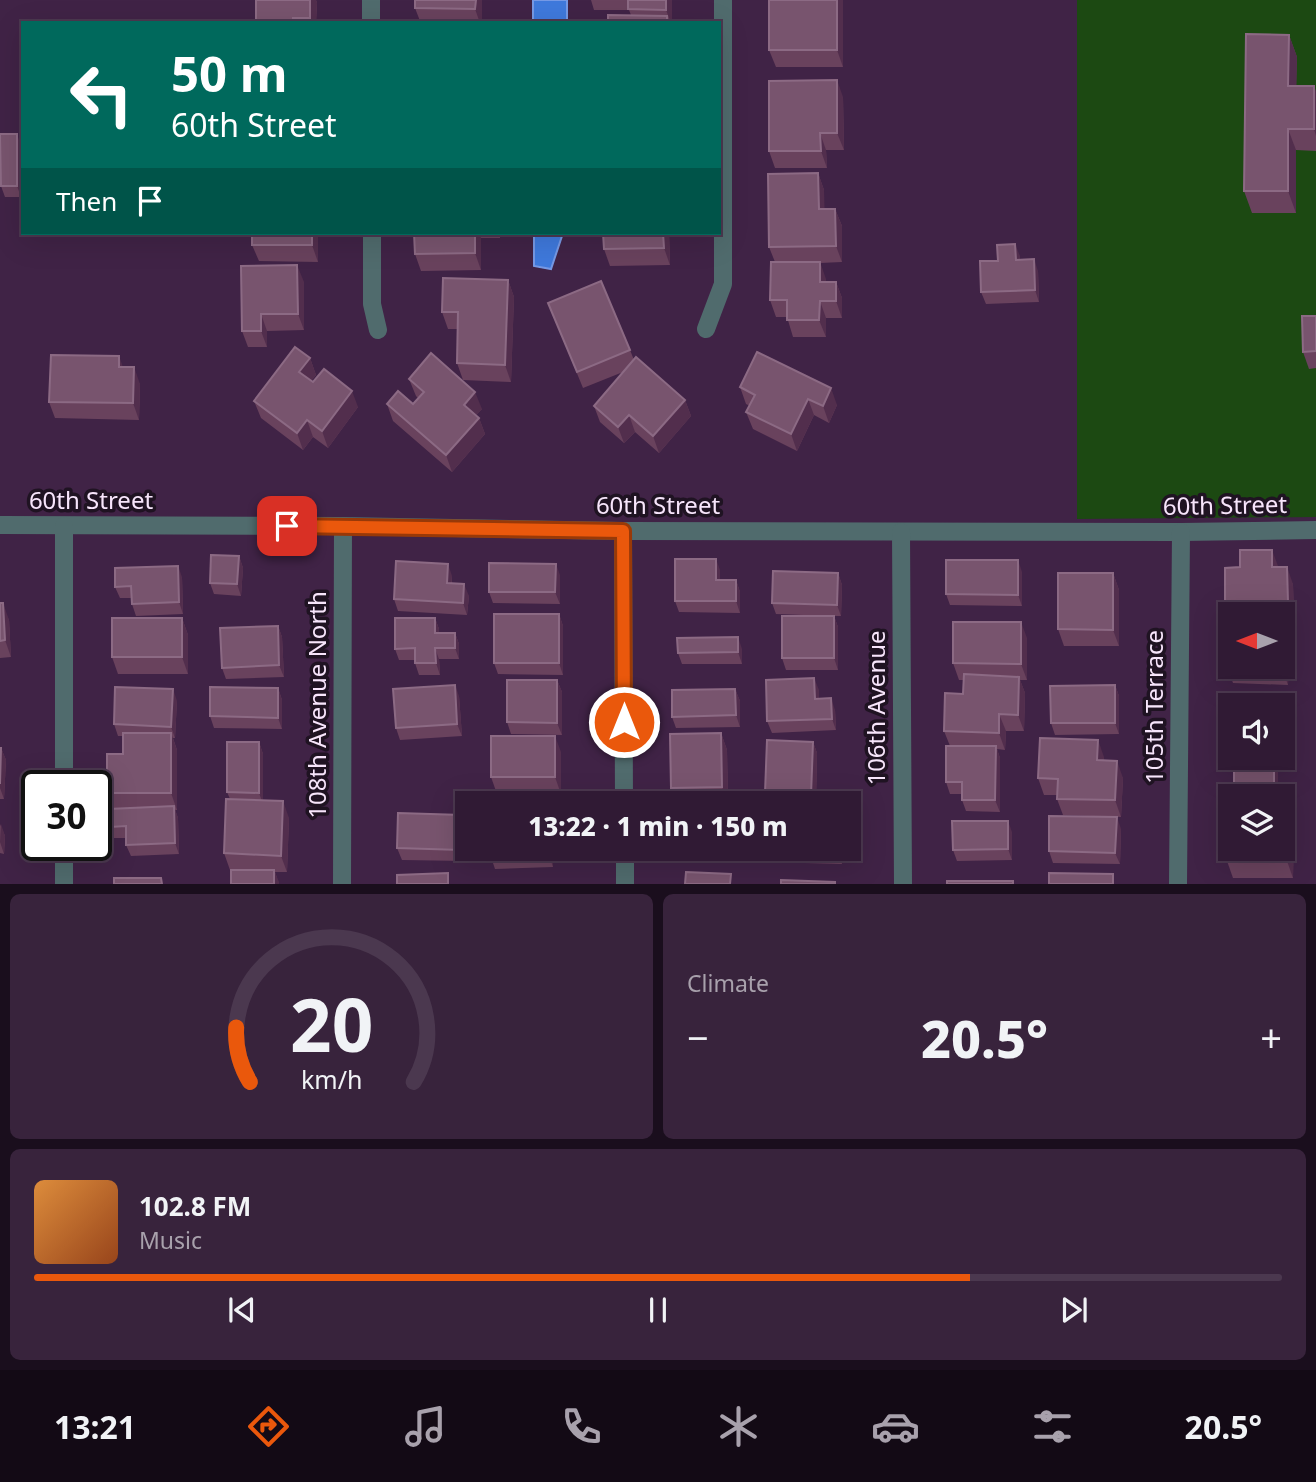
<!DOCTYPE html>
<html lang="en">
<head>
<meta charset="utf-8">
<style>
	body { margin:0; font-family:"Noto Sans",sans-serif; background:#38233c; color:#f1f3f6; height:100vh; display:flex; flex-direction:column; font-size:26px; white-space:nowrap }
	* { box-sizing:border-box; margin:0 }
	p { font-size:23px; color:#a8a1ac }
	.icon { flex:none; width:38px; height:38px; fill:none; stroke:currentColor; stroke-width:2; stroke-linecap:round; stroke-linejoin:round }
	.map { position:relative; height:884px; overflow:hidden }
	.panel { display:flex; flex-direction:column; gap:10px; padding:10px; background:#1a0e1d; flex:1 }
	.panel>* { flex:none }
	.banner { position:absolute; left:21px; top:21px; width:700px; height:214px; border-radius:0px; box-shadow:0 7px 28px #0002,0 0 0 2px #4b384f; background:#00695c; color:#fff; overflow:hidden }
	.needle { width:46px; rotate:270deg }
	.tools { position:absolute; left:1218px; top:602px; display:grid; gap:14px }
	.tools a { display:grid; place-items:center; width:77px; height:77px; border-radius:0px; background:#301a34; box-shadow:0 7px 28px #0002,0 0 0 2px #4b384f; font-size:35px }
	.speed { position:absolute; left:21px; top:770px; display:flex; gap:14px; font-size:35px; font-weight:700; text-align:center }
	.speed>* { display:grid; place-content:center; width:91px; height:91px; border-radius:50%; background:#301a34; box-shadow:0 7px 28px #0002,0 0 0 2px #4b384f; line-height:1 }
	.speed .limit { border:4px solid #111; border-radius:10px; background:#fff; color:#111 }
	.pin { position:absolute; display:grid; place-items:center; width:60px; height:60px; color:#fff; margin:-30px; border-radius:14px; box-shadow:0 4px 10px #0006 }
	.me { position:absolute; width:77px; margin:-38px; rotate:0deg; stroke-linejoin:round; filter:drop-shadow(0 0 5px #0008) }
	.turn { display:flex; align-items:center; gap:24px; height:147px; padding:0 35px; font-size:32px }
	.turn .icon { width:91px; height:91px; stroke-width:2.5 }
	.turn b { display:block; font-size:49px; line-height:60px }
	.then { display:flex; align-items:center; height:66px; padding:0 35px; background:#0003; gap:14px; font-size:26px }
	.big { font-size:52px; font-weight:800; line-height:1.1 }
	.panel .tile { flex:1; display:flex; flex-direction:column; justify-content:center; gap:10px; min-width:0; padding:0 24px; border-radius:10px; background:#38233c }
	.panel .dial { align-items:center; gap:0 }
	.dial svg { height:182px; overflow:visible; fill:none; stroke:#4b384f; stroke-width:7; stroke-linecap:round; text-anchor:middle }
	.dial text { fill:#f1f3f6; stroke:none }
	.song { display:flex; align-items:center; gap:21px }
	.cover { width:84px; height:84px; border-radius:10px; background:linear-gradient(135deg,hsl(30 70% 55%),hsl(20 70% 35%)) }
	.played { height:7px; border-radius:4px; background:linear-gradient(90deg,#ea580c 75%,#4b384f 75%) }
	.keys { display:flex; justify-content:space-around; direction:ltr }
	.heat { display:flex; justify-content:space-between; align-items:center; font-size:38px; direction:ltr }
	.panel .tiles { flex:1; display:grid; gap:10px; grid-template-columns:1fr 1fr }
	.tile:last-child { grid-column:span 2 }
	.trip { position:absolute; left:455px; top:791px; width:406px; height:70px; border-radius:0px; background:#301a34; box-shadow:0 7px 28px #0002,0 0 0 2px #4b384f; font-weight:800; line-height:70px; text-align:center }
	.dock { display:flex; height:112px; justify-content:space-around; align-items:center; background:#130a15; color:#a8a1ac }
	.dock .icon { width:49px; height:49px }
	.dock .current { color:#ea580c }
	.dock b { font-size:32px; color:#f1f3f6 }
	.map>svg:first-child { display:block }
	.green { fill:#1c4912 }
	.water { fill:#3f79dc; stroke:#7699e5; stroke-width:2 }
	.lines { fill:none; stroke-linecap:round; stroke-linejoin:round }
	.minor { stroke:#506b6d; stroke-width:18 }
	.wall { fill:#69425d }
	.shaded-wall { fill:#522e4d }
	.building { fill:#78546e; stroke:#8c6a84; stroke-width:2 }
	.route-casing { stroke:#983908; stroke-width:18 }
	.route { stroke:#ea580c; stroke-width:12 }
	.labels { text-anchor:middle; stroke-width:7; stroke-linejoin:round; paint-order:stroke }
	.street-label { font-size:24px; fill:#f7e5fb; stroke:#1f1322 }
</style>
</head>
<body>
<div class="map">
<svg width="1316" height="884" viewBox="0 0 1316 884">
	<rect width="100%" height="100%" fill="#402346"/>
	<path class="green" d="M1077 0H1316V517L1077 519Z"/>
	<g class="water">
		<rect x="533" y="0" width="34" height="23"/>
		<path d="M534 233H563L551 269 534 266Z"/>
	</g>
	<g class="lines">
		<g class="minor">
			<path d="M371 0V23"/>
			<path d="M372 233V304L378 330"/>
			<path d="M706 329 723 284V0"/>
			<path d="M0 525 343 526 623 531 1181 532 1316 530"/>
			<path d="M623 531 624 803"/>
			<path d="M901 532 903 884"/>
			<path d="M64 786V526"/>
			<path d="M625 849V884"/>
			<path d="M64 884V845"/>
			<path d="M342 884 343 526"/>
			<path d="M1178 884 1181 532"/>
		</g>
	</g>
	<g class="wall">
		<path d="M256 0H316L317 3 316 23H256Z"/>
		<path d="M482 0V21H485L486 23H416L420 21 415 8Z"/>
		<path d="M591 0H672V23H608L631 15 629 10H594Z"/>
		<path d="M843 0V67H776L769 50Z"/>
		<path d="M1289 35 1297 57 1296 86 1316 91V151L1296 150V213H1252L1244 191Z"/>
		<path d="M843 97 844 150H826L827 168H775L769 151Z"/>
		<path d="M0 134 21 146V197H5L1 186Z"/>
		<path d="M818 173 824 190V209H835L842 226V262L820 263 826 282H836L842 298V318H826V337H793L787 317H776L770 300 775 262 769 247Z"/>
		<path d="M318 233V262L259 261 252 245Z"/>
		<path d="M414 233H500V238H481V270L421 271 415 254Z"/>
		<path d="M603 233H669L670 265 610 266 604 249Z"/>
		<path d="M1020 256V260L1038 271 1039 302 986 304 981 292 998 261Z"/>
		<path d="M241 266 304 282V330L267 331V347H248L242 331Z"/>
		<path d="M508 280 514 297 511 382 463 380 457 363 458 329H448L442 312Z"/>
		<path d="M548 303 630 350 634 360 685 400 691 416 659 453 635 432 624 443 600 422 594 406 623 372 583 388Z"/>
		<path d="M1316 316V368L1309 369 1303 352Z"/>
		<path d="M757 352 837 405 829 423 814 415 797 451 753 429 746 412 750 406 746 404 740 387Z"/>
		<path d="M310 358 316 375 311 381 358 407 328 448 313 437 303 450 261 418 254 401Z"/>
		<path d="M123 367 140 384 139 420 55 418 49 402Z"/>
		<path d="M409 379 482 409 476 415 479 418 485 434 452 472 393 421 387 404H413L418 398 416 396Z"/>
		<path d="M239 556 243 568 241 596 214 594 210 583Z"/>
		<path d="M1278 567 1293 584 1294 619H1286L1290 630 1288 685 1233 683 1227 666 1229 613 1225 603Z"/>
		<path d="M720 570V580H736L740 592V613L679 612 675 601Z"/>
		<path d="M1022 572V606L950 605 946 594Z"/>
		<path d="M838 573 842 585 841 616H834L838 627V670H786L782 658 829 616 776 614 772 603Z"/>
		<path d="M1113 573 1119 590V646H1064L1058 629Z"/>
		<path d="M560 575V604L493 603 489 592Z"/>
		<path d="M452 576V584L469 596 467 615 398 611 394 599Z"/>
		<path d="M182 577 183 614 136 616 132 604V598H120L115 587Z"/>
		<path d="M0 603 9 620 11 657 0 658Z"/>
		<path d="M559 614 563 626V675L498 674 494 663Z"/>
		<path d="M182 618 188 635V674H118L112 657Z"/>
		<path d="M435 618 439 629V633H455L459 644V659H439L440 675H419L415 663V660H399L395 649Z"/>
		<path d="M278 626 282 637 284 677 226 679 222 668Z"/>
		<path d="M1027 638V680H1020L1025 693 1024 731H1006L1005 750 997 749 1000 758V812L966 811 962 800V794H950L946 782 950 746 944 731 963 694 964 680H959L953 663Z"/>
		<path d="M742 649V664H682L678 653Z"/>
		<path d="M557 680 562 692V735L511 734 507 722Z"/>
		<path d="M1115 685 1119 696V734L1055 735 1051 723Z"/>
		<path d="M278 688 282 700V729L214 728 210 716Z"/>
		<path d="M735 689 740 701V727L676 728 672 717Z"/>
		<path d="M819 690V699L835 710 836 730 772 733 767 721Z"/>
		<path d="M459 696 462 736 400 740 396 728Z"/>
		<path d="M177 701 175 738H173L177 750V810H175L178 818 179 854 131 856 126 845V838H114L110 827 112 809 107 793 123 754V736H118L114 724Z"/>
		<path d="M1283 705H1290L1289 745H1283Z"/>
		<path d="M721 733 727 750 728 803H677L671 788Z"/>
		<path d="M259 742 263 754V800L289 818 287 872H275L279 884 230 870 224 853 230 799 227 792Z"/>
		<path d="M813 742 817 753 816 803H769L765 793Z"/>
		<path d="M0 748H1L6 760 4 799H0Z"/>
		<path d="M561 752V794H497L491 777Z"/>
		<path d="M1104 757V760L1123 778 1121 817 1063 815 1057 799V795H1044L1038 778Z"/>
		<path d="M1278 768V796H1236L1234 789Z"/>
		<path d="M462 815 466 826V861L402 860 397 848Z"/>
		<path d="M1294 821 1293 878H1233L1227 861Z"/>
		<path d="M0 824 5 836 4 854 0 853Z"/>
		<path d="M1121 829 1120 864 1053 863 1049 851Z"/>
		<path d="M1012 832V860L957 861 953 850Z"/>
		<path d="M490 849H553V867L495 869 491 857Z"/>
		<path d="M776 849H842V864L804 863 800 849Z"/>
	</g>
	<g class="shaded-wall">
		<path d="M310 0H316L317 3 316 23H312L310 18Z"/>
		<path d="M476 0H482V23H480L475 9Z"/>
		<path d="M666 0H672V23H671L666 10Z"/>
		<path d="M837 0H843V67L837 50Z"/>
		<path d="M1289 35 1297 57 1296 108 1288 86Z"/>
		<path d="M837 80 843 97 844 150 837 133Z"/>
		<path d="M1314 86 1316 91V136L1314 129Z"/>
		<path d="M1288 129 1296 150V213L1288 191Z"/>
		<path d="M820 133 826 150 827 168 821 151Z"/>
		<path d="M17 134 21 146V197L17 186Z"/>
		<path d="M818 173 824 190 825 226 819 209Z"/>
		<path d="M835 209 842 226V262L836 246Z"/>
		<path d="M312 233H318V262L312 245Z"/>
		<path d="M475 233H479L481 238V270L475 253Z"/>
		<path d="M663 233H669L670 265 664 248Z"/>
		<path d="M1015 244 1020 256V271L1016 260Z"/>
		<path d="M1034 259 1038 271 1039 302 1035 290Z"/>
		<path d="M820 262 826 279V298L820 282Z"/>
		<path d="M297 265 304 282V330L298 314Z"/>
		<path d="M508 280 514 297 511 382 505 365Z"/>
		<path d="M836 282 842 298V318L836 301Z"/>
		<path d="M820 301 826 318V337L819 320Z"/>
		<path d="M261 314 267 331V347L261 331Z"/>
		<path d="M119 356 125 373 119 367Z"/>
		<path d="M310 358 316 375 305 388 299 372Z"/>
		<path d="M134 367 140 384 139 420 133 403Z"/>
		<path d="M831 388 837 405 829 423 823 406Z"/>
		<path d="M352 391 358 407 328 448 322 431Z"/>
		<path d="M475 392 482 409 470 422 464 405Z"/>
		<path d="M808 399 814 415 797 451 791 434Z"/>
		<path d="M685 400 691 416 659 453 653 436Z"/>
		<path d="M629 415 635 432 624 443 618 427Z"/>
		<path d="M479 418 485 434 452 472 446 455Z"/>
		<path d="M307 420 313 437 303 450 297 433Z"/>
		<path d="M1272 550 1278 566V584L1272 567Z"/>
		<path d="M239 556 243 568 241 596 237 584Z"/>
		<path d="M716 559 720 570V592L716 580Z"/>
		<path d="M1018 560 1022 572V606L1018 595Z"/>
		<path d="M448 564 452 576 451 595 447 583Z"/>
		<path d="M556 564 560 575V604L555 592Z"/>
		<path d="M178 566 182 577 183 614 179 602Z"/>
		<path d="M1287 567 1293 584 1294 619 1288 602Z"/>
		<path d="M838 573 842 585 841 616 837 605Z"/>
		<path d="M1113 573 1119 590V646L1113 630Z"/>
		<path d="M736 580 740 592V613L736 601Z"/>
		<path d="M464 584 469 596 467 615 463 603Z"/>
		<path d="M3 603 9 620 11 657 5 640Z"/>
		<path d="M1284 613 1290 630 1288 685 1282 668 1283 667Z"/>
		<path d="M559 614 563 626V675L559 663Z"/>
		<path d="M834 616 838 627V670L834 658Z"/>
		<path d="M182 618 188 635V674L182 657Z"/>
		<path d="M435 618 439 629V644L435 633Z"/>
		<path d="M1021 622 1027 638V680L1021 664Z"/>
		<path d="M278 626 282 637 284 677 279 665Z"/>
		<path d="M455 633 459 644V659L455 648Z"/>
		<path d="M738 637 742 649V664L738 652Z"/>
		<path d="M435 648 439 659 440 675 436 663Z"/>
		<path d="M1019 677 1025 693 1024 731 1018 715Z"/>
		<path d="M814 678 819 690V710L815 699Z"/>
		<path d="M557 680 562 692V735L557 723Z"/>
		<path d="M455 685 459 696 462 736 457 724Z"/>
		<path d="M1115 685 1119 696V734L1115 723Z"/>
		<path d="M278 688 282 700V729L278 718Z"/>
		<path d="M173 689 177 701 175 738 171 727Z"/>
		<path d="M735 689 740 701V727L736 715Z"/>
		<path d="M1286 694 1290 705 1289 745 1285 734Z"/>
		<path d="M831 698 835 710 836 730 832 719Z"/>
		<path d="M999 714 1006 731 1005 750 999 733Z"/>
		<path d="M171 733 177 750V810L171 793Z"/>
		<path d="M721 733 727 750 728 803 722 787Z"/>
		<path d="M555 736 561 752V794L555 777Z"/>
		<path d="M1098 740 1104 757 1103 777 1097 760Z"/>
		<path d="M259 742 263 754V804L259 793Z"/>
		<path d="M813 742 817 753 816 803H814L811 795Z"/>
		<path d="M996 746 1000 758V812L995 800Z"/>
		<path d="M1 748 6 760 4 799 0 788Z"/>
		<path d="M1274 758 1278 768V796H1276L1274 789Z"/>
		<path d="M1117 761 1123 778 1121 817 1115 800Z"/>
		<path d="M283 801 289 818 287 872 281 856Z"/>
		<path d="M1288 804 1294 821 1293 878 1287 861Z"/>
		<path d="M174 806 178 818 179 854 175 843Z"/>
		<path d="M462 815 466 826V861L461 850Z"/>
		<path d="M1117 817 1121 829 1120 864 1115 853Z"/>
		<path d="M1008 821 1012 832V860L1008 849Z"/>
		<path d="M1 824 5 836 4 854 0 842Z"/>
		<path d="M549 849H553V867L549 855Z"/>
		<path d="M837 849H842V864L837 852Z"/>
		<path d="M274 870 279 882V884H274Z"/>
	</g>
	<g class="building">
		<path d="M256 0H310V18H293V23H256Z"/>
		<path d="M415 0H476L475 9 415 8Z"/>
		<path d="M628 0H666V10L628 9Z"/>
		<rect x="769" y="0" width="68" height="50"/>
		<path d="M608 15 667 16V23H608Z"/>
		<rect x="416" y="21" width="69" height="2"/>
		<path d="M1246 34 1289 35 1288 86H1314V129H1288V191H1244Z"/>
		<path d="M837 80V133H820L821 151H769V81Z"/>
		<path d="M0 134H17V186H1Z"/>
		<path d="M818 173 819 209H835L836 246 769 247 768 174Z"/>
		<rect x="252" y="233" width="60" height="12"/>
		<path d="M414 233H475V253L415 254Z"/>
		<path d="M603 233H663L664 248 604 249Z"/>
		<path d="M1015 244 1016 260 1034 259 1035 290 981 292 980 261H998L997 245Z"/>
		<path d="M771 262H820V282H836V301H820L819 320H787V300H770Z"/>
		<path d="M297 265 298 314H261V331H242L241 266Z"/>
		<path d="M443 278 508 280 505 365 457 363 458 312H442Z"/>
		<path d="M601 281 630 350 577 372 548 303Z"/>
		<path d="M1302 316H1316V351L1303 352Z"/>
		<path d="M295 347 310 358 299 372 313 382 324 369 352 391 322 431 307 420 297 433 254 401Z"/>
		<path d="M757 352 831 388 823 406 808 399 791 434 746 412 755 395 740 387Z"/>
		<path d="M431 353 475 392 464 405 479 418 446 455 387 404 398 391 413 404 424 392 409 379Z"/>
		<path d="M51 355 119 356V367H134L133 403 49 402Z"/>
		<path d="M636 357 685 400 653 436 629 415 618 427 594 406Z"/>
		<path d="M1240 550H1272V567H1287L1288 602 1225 603V568L1240 567Z"/>
		<path d="M211 555 239 556 237 584 210 583Z"/>
		<path d="M675 559H716V580H736V601H675Z"/>
		<path d="M946 560H1018V595L946 594Z"/>
		<path d="M396 561 448 564 447 583 464 584 463 603 394 599Z"/>
		<path d="M489 563 556 564 555 592H489Z"/>
		<path d="M178 566 179 602 132 604 131 586 115 587V568Z"/>
		<path d="M773 571 838 573 837 605 772 603Z"/>
		<path d="M1058 573H1113V630L1058 629Z"/>
		<path d="M0 603H3L5 640 0 641Z"/>
		<path d="M1229 612 1284 613 1283 639V614H1230V666H1227Z"/>
		<rect x="494" y="614" width="65" height="49"/>
		<rect x="782" y="616" width="52" height="42"/>
		<rect x="112" y="618" width="70" height="39"/>
		<path d="M395 618H435V633H455V648H435L436 663H415V648L395 649Z"/>
		<path d="M953 622H1021V664L953 663Z"/>
		<path d="M278 626 279 665 222 668 220 628Z"/>
		<path d="M738 637V652L678 653 677 638Z"/>
		<path d="M1243 667H1282V668Z"/>
		<path d="M964 674 1019 677 1018 715 999 714V733L944 731 945 693 963 694Z"/>
		<path d="M814 678 815 699 831 698 832 719 767 721 766 680Z"/>
		<path d="M507 680H557V723L507 722Z"/>
		<path d="M455 685 457 724 396 728 393 689Z"/>
		<path d="M1115 685V723H1051L1050 686Z"/>
		<path d="M115 687 173 689 171 727 114 724Z"/>
		<path d="M210 687 278 688V718L210 716Z"/>
		<path d="M735 689 736 715 672 717V690Z"/>
		<path d="M1236 693 1286 694 1285 734 1283 733V705H1236Z"/>
		<path d="M123 733H171V793H107V754H123Z"/>
		<path d="M721 733 722 787 671 788 670 734Z"/>
		<rect x="491" y="736" width="64" height="41"/>
		<path d="M1040 738 1098 740 1097 760 1117 761 1115 800 1057 799 1058 779 1038 778Z"/>
		<path d="M767 740 813 742 811 795 765 793Z"/>
		<path d="M227 742H259V793L227 792Z"/>
		<path d="M946 746H996L995 800H962V782H946Z"/>
		<path d="M0 748H1L0 784Z"/>
		<rect x="1234" y="758" width="40" height="31"/>
		<path d="M226 799 283 801 281 856 224 853Z"/>
		<path d="M1227 804H1230V849H1283V804H1288L1287 861H1227Z"/>
		<path d="M174 806 175 843 126 845V826L110 827 109 809Z"/>
		<path d="M398 813 462 815 461 850 397 848Z"/>
		<path d="M1049 816 1117 817 1115 853 1049 851Z"/>
		<path d="M952 821H1008V849L953 850Z"/>
		<path d="M490 849H549V855L491 857Z"/>
		<path d="M800 849H837V852H799Z"/>
		<rect x="231" y="870" width="43" height="14"/>
		<path d="M686 872 731 874 730 884H685Z"/>
		<path d="M448 873V884H397V875Z"/>
		<path d="M1049 873 1113 874V884H1049Z"/>
		<path d="M114 878H161L162 884H114Z"/>
		<path d="M781 880 835 882V884H781Z"/>
		<rect x="947" y="881" width="66" height="3"/>
	</g>
	<g class="lines">
		<defs>
			<path id="route" d="M287 526 623 531 624 722"/>
		</defs>
		<use href="#route" class="route-casing"/>
		<use href="#route" class="route"/>
	</g>
	<g class="labels">
		<g class="street-label">
			<text x="91" y="509">60th Street</text>
			<text x="658" y="514">60th Street</text>
			<text transform="translate(1225 506) rotate(-1)" y="8">60th Street</text>
			<text transform="translate(318 705) rotate(-90)" y="8">108th Avenue North</text>
			<text transform="translate(1155 707) rotate(-90)" y="8">105th Terrace</text>
			<text transform="translate(877 708) rotate(-90)" y="8">106th Avenue</text>
		</g>
	</g>
</svg>
<div class="tools">
<a><svg class="needle" viewBox="-14 -14 28 28"><path d="M0-13l5 13h-10z" fill="#e53935"/><path d="M0 13l5-13h-10z" fill="#a8a1ac"/></svg></a>
<a><svg class="icon" aria-label="sound" viewBox="0 0 24 24"><path d="M4 9h4l5-4v14l-5-4H4zM17 9q2 3 0 6"/></svg></a>
<a><svg class="icon" aria-label="layers" viewBox="0 0 24 24"><path d="M12 4l9 5-9 5-9-5zM3 14l9 5 9-5"/></svg></a>
</div>
<div class="speed"><div class="limit">30</div></div>
<div class="pin" style="left:287px;top:526px;background:#d93025"><svg class="icon" aria-label="arrive" viewBox="0 0 24 24"><path d="M6 21V4h12l-3 4 3 4H6"/></svg></div>
<svg class="me" style="left:624px;top:722px" viewBox="-20 -20 40 40"><circle r="17" fill="#ea580c" stroke="#fff" stroke-width="3"/><path d="M0-11L8 9 0 5-8 9z" fill="#fff"/></svg>
<div class="trip">13:22 · 1 min · 150 m</div>
<div class="banner">
<div class="turn"><svg class="icon" aria-label="left" viewBox="0 0 24 24"><path d="M17 20v-9H6M10 6l-5 5 5 5"/></svg><div><b>50 m</b>60th Street</div></div>
<div class="then">Then<svg class="icon" aria-label="arrive" viewBox="0 0 24 24"><path d="M6 21V4h12l-3 4 3 4H6"/></svg></div>
</div>
</div>
<section class="panel">
<div class="tiles">
<div class="tile dial"><svg viewBox="0 0 100 80">
<path d="M14 69A42 42 0 1 1 86 69"/>
<path d="M14 69A42 42 0 0 1 8 45" stroke="#ea580c"/>
<text x="50" y="56" font-size="32" font-weight="700">20</text>
<text x="50" y="72" font-size="11">km/h</text>
</svg></div>
<div class="tile"><p>Climate</p>
<div class="heat"><a>−</a><b class="big">20.5°</b><a>+</a></div>
</div>
<div class="tile">
<div class="song"><i class="cover"></i><div><b>102.8 FM</b><p>Music</p></div></div>
<div class="played"></div>
<div class="keys"><svg class="icon" aria-label="previous" viewBox="0 0 24 24"><path d="M18 5L8 12l10 7zM5 5v14"/></svg><svg class="icon" aria-label="pause" viewBox="0 0 24 24"><path d="M8 5v14M16 5v14"/></svg><svg class="icon" aria-label="next" viewBox="0 0 24 24"><path d="M6 5l10 7-10 7zM19 5v14"/></svg></div>
</div>
</div>
</section>
<nav class="dock">
<b>13:21</b>
<svg class="icon current" aria-label="directions" viewBox="0 0 24 24"><path d="M12 3l9 9-9 9-9-9zM9 14v-3h6M13 9l2 2-2 2"/></svg>
<svg class="icon" aria-label="music" viewBox="0 0 24 24"><path d="M9 18V5l10-2v13"/><circle cx="6" cy="18" r="3"/><circle cx="16" cy="16" r="3"/></svg>
<svg class="icon" aria-label="phone" viewBox="0 0 24 24"><path d="M5 4h4l2 5-3 2q2 4 5 5l2-3 5 2v4C11 20 4 13 5 4z"/></svg>
<svg class="icon" aria-label="climate" viewBox="0 0 24 24"><path d="M12 3v18M4 7l16 10M4 17L20 7"/></svg>
<svg class="icon" aria-label="car" viewBox="0 0 24 24"><path d="M5 17H2v-5l4-1 3-4h7l3 4 3 1v5h-3M9 17h6M6 11h13"/><circle cx="7" cy="17" r="2"/><circle cx="17" cy="17" r="2"/></svg>
<svg class="icon" aria-label="filters" viewBox="0 0 24 24"><path d="M4 7h16M4 17h16"/><circle cx="9" cy="7" r="2"/><circle cx="15" cy="17" r="2"/></svg>
<b>20.5°</b>
</nav>
</body>
</html>
